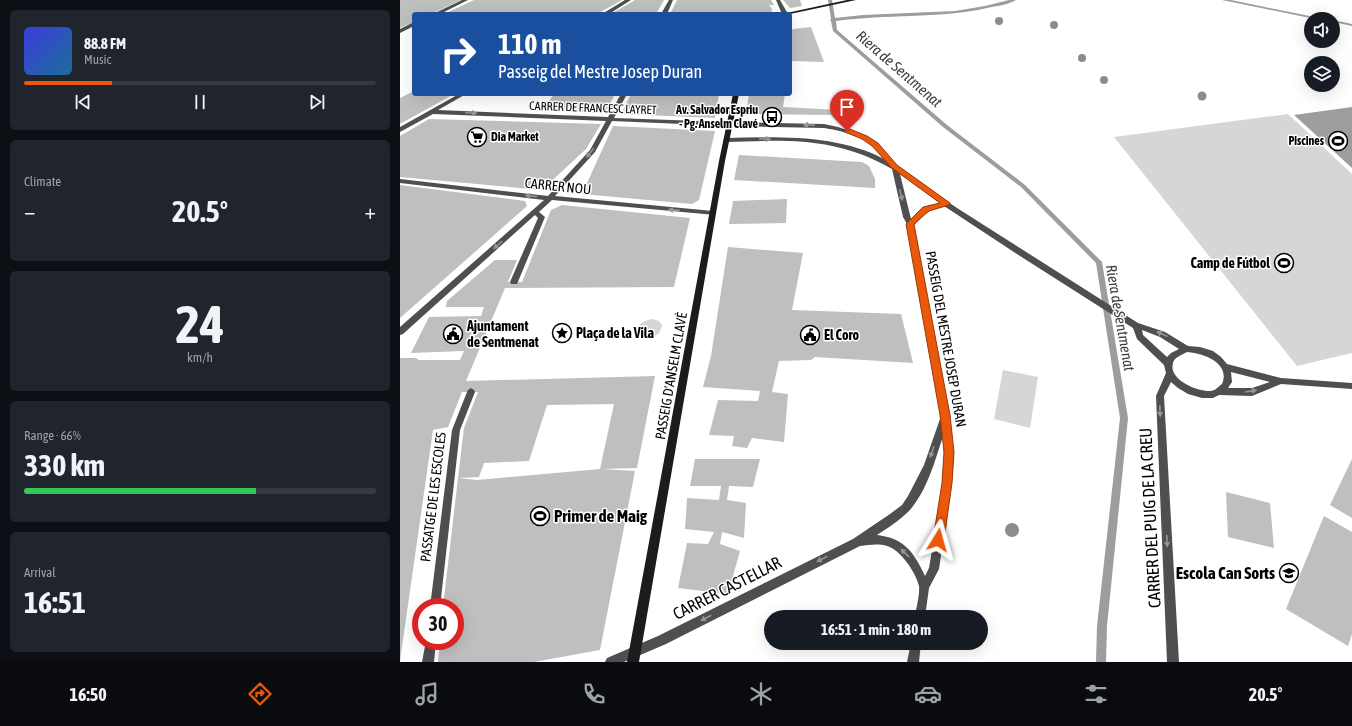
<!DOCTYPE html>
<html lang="en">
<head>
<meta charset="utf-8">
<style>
	body { margin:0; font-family:"Asap Condensed",sans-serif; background:#20242c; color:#f1f3f6; height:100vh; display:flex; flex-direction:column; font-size:15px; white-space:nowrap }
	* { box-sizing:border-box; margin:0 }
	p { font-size:13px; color:#9ea1a6 }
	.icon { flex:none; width:22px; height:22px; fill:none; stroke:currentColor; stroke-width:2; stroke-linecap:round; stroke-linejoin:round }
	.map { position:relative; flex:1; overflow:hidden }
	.drawer { display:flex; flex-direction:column; gap:10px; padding:10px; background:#0d0f14; width:400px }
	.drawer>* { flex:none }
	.banner { position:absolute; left:12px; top:12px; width:380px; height:84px; border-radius:4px; box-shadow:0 4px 16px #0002; background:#1a4fa0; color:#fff; overflow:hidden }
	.tools { position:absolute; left:904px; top:12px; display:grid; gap:8px }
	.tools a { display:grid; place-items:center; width:36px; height:36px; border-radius:50%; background:#171b24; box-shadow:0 4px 16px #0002; font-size:20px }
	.speed { position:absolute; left:12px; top:598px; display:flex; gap:8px; font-size:20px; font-weight:700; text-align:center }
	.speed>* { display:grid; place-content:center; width:52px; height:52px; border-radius:50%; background:#171b24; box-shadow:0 4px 16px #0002; line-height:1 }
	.speed .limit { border:6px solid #d22; background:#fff; color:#111 }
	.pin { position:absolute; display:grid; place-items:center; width:34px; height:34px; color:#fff; margin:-41px -17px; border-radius:50% 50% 50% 0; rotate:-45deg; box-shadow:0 0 4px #0007 }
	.pin .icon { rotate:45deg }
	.me { position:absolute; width:44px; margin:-22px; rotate:8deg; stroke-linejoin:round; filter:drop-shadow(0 0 3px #0008) }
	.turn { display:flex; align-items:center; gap:14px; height:84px; padding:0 20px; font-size:18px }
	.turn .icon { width:52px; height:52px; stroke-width:2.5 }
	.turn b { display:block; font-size:28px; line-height:34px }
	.big { font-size:30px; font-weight:700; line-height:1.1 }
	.drawer .card { flex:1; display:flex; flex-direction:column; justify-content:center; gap:6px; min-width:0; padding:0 14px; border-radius:6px; background:#20242c }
	.drawer .dial { align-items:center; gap:0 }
	.dial b { font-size:52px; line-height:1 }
	.song { display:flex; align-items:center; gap:12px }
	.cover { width:48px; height:48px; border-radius:6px; background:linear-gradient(135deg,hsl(240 70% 55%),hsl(200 70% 35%)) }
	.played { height:4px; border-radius:2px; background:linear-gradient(90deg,#ea580c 25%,#363941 25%) }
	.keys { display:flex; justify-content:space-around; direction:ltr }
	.heat { display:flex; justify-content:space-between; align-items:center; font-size:22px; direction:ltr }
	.charge { height:6px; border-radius:3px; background:linear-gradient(90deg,#34c759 66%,#363941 0) }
	.trip { position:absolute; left:364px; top:610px; width:224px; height:40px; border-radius:20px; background:#171b24; box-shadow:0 4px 16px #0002; font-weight:700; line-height:40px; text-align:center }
	.tab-bar { display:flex; height:64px; justify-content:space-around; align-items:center; background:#090b0e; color:#9ea1a6 }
	.tab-bar .icon { width:28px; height:28px }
	.tab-bar .current { color:#ea580c }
	.tab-bar b { font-size:18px; color:#f1f3f6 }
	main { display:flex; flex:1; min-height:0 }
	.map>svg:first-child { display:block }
	.green { fill:#d6d6d6 }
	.water { fill:#9d9d9d }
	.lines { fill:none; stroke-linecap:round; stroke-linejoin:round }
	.stream { fill:#9d9d9d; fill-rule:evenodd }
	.building { fill:#bfbfbf }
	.street { fill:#4f4f4f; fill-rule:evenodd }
	.secondary { fill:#1c1c1c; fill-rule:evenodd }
	.tree { fill:#8c8c8c }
	.oneway { fill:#959595 }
	.route { fill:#ea580c; stroke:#983908 }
	.labels { text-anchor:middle; stroke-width:3; stroke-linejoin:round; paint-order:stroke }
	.far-street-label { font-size:12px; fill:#000; stroke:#fff }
	.far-poi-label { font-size:12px; font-weight:bold; fill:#000; stroke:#fff; text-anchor:end }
	.street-label { font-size:14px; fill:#000; stroke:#fff }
	.poi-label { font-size:14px; font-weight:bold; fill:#000; stroke:#fff; text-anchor:start }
	.water-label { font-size:15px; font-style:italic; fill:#3e3e3e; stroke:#fff }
	.near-poi-label { font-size:17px; font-weight:bold; fill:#000; stroke:#fff; text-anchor:start }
	.near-street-label { font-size:17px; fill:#000; stroke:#fff }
</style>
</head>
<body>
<main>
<section class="drawer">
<div class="card">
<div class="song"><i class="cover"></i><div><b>88.8 FM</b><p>Music</p></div></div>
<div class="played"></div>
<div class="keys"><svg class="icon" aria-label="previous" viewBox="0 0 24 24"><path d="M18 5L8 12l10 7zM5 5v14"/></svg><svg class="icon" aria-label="pause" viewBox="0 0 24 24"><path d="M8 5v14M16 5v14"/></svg><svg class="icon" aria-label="next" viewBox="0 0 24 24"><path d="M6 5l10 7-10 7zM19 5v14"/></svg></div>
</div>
<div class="card"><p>Climate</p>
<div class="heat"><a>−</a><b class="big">20.5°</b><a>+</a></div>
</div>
<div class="card dial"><b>24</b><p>km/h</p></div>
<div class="card"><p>Range · 66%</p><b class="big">330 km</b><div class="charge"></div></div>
<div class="card"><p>Arrival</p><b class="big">16:51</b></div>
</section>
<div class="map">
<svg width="952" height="662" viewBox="0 0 952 662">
	<rect width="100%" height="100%" fill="#fff"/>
	<g class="green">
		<path d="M888 114 952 174V353L897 366 714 137Z"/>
		<path d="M253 319 259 321 262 325C260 338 248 341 238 335L236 330C240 323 245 320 253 319Z"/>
		<path d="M603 370 638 377 630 428 594 419Z"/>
	</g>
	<path class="water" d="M952 107V168L894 115Z"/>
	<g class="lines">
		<g class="stream">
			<path d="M428 0H432L435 18 463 15 555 11 585 6 609 0H616C608 5 596 6 587 8 537 19 486 14 436 21L437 30 547 125 625 185 702 262 728 418 707 626 706 662H696L697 626 720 418 696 263 621 187 543 127 433 31 431 21 430 20 431 19Z"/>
			<path d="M822 0H831L924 19H915Z"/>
			<path d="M933 20 952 24V26L933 22Z"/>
		</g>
	</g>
	<g class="building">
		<path d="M0 0H61L31 14H14V22L0 28Z"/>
		<path d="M74 0H222L197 14H44Z"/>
		<path d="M235 0H264L256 14H211Z"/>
		<path d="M277 0H371L374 5H369L372 9 371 13 367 14H270Z"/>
		<path d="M383 0H400L402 6 390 8Z"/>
		<path d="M411 27 424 62 390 61V31L393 29Z"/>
		<path d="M14 91V94H54L0 124V98Z"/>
		<path d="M154 94H215L205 113 143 110Z"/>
		<path d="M231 94H319L315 118 221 114Z"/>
		<path d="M349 94H385L383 107 440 110 439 115 346 114Z"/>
		<path d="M29 119 201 124 186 149 142 190 0 177V136Z"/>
		<path d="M213 126 315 131 299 200 292 204 182 194Z"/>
		<path d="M339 155 462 162 469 166 475 179V188L334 180Z"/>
		<path d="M0 185 125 201 127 206 0 318Z"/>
		<path d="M387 199 386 223 329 224 333 201Z"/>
		<path d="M162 205 290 218 274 287 105 288 66 381 255 376 237 468 202 469 235 471 200 650 134 662H38L40 641H55V607H43L58 478 77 480 200 469 214 404 147 405 129 461 84 463 79 477 58 478 64 428 78 392H62L48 427 33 430 0 661V358H16L19 360H60L64 351 11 353 29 317 81 316 84 307H46L47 301 95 260H117L108 282H122L151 210Z"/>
		<path d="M328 247 403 253 392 310 501 314 513 363 415 357 411 360 379 361 372 392 388 394 384 442 352 438 347 448 332 446 334 436 309 435 318 400 358 401 360 391 303 387 311 356Z"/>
		<path d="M295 459H360L353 487 329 486 327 500 346 503 344 538 322 532 320 544 340 551 328 594 278 588 287 543 308 544 314 532 285 529 287 498 319 500 321 486H290Z"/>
		<path d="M952 459V518L930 505Z"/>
		<path d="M826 492 870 503 874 548 828 537Z"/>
		<path d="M924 516 952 532V634L948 646 886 609Z"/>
	</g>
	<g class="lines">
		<g class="street">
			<path d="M62 0H68L40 14H33Z"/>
			<path d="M225 0H231L209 14H202Z"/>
			<path d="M269 0H273L267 14H261Z"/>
			<path d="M376 0H380L388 14H382Z"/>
			<path d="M14 22V26L0 33V29Z"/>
			<path d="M59 94H66L38 110 208 117 221 94H227L214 118 329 122 424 124 438 127 467 137 477 143 498 167 557 208 738 323 765 332 788 346 800 347 813 351 821 357 827 364 881 378 952 383V389L881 384 852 396 819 395 813 398H802L788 394 778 388 771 382 764 396 779 662H767L756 396 766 373 764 365 737 339 733 328 620 256 544 206 528 211 514 225 549 415 554 452 552 483 539 569 529 588 525 617H515C516 609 520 594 519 586 516 573 501 550 487 546 478 543 469 545 460 546L266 644 224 662H205L207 658 258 636 453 539 490 514 502 505 508 496 524 465 541 416 507 224 503 217 492 169C436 137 388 140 326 142L323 140 326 138C380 137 437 134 486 160 482 155 478 150 473 146 463 136 438 130 424 128L329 126 212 121 195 152 155 196 313 211 316 213 315 215 152 200 139 212 145 217 117 284H111L110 282 138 218 135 215 3 334 0 335V327L144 200 0 183V179L148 196 190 150 206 121 33 114 0 132V127ZM500 174 540 203 524 207 511 219ZM742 330 760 337 779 349 771 353 767 357 743 335ZM787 352C803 353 831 363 822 384 818 387 816 390 811 391 798 392 768 380 773 363 774 357 782 355 787 352ZM831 372 870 382 852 388H828L832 382ZM543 436C547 479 536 525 529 568L525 576C514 552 504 538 477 535 488 528 500 520 509 511 527 491 535 461 543 436Z"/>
			<path d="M71 388 74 390 75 392 60 430 40 607H30L52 430 67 392 68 390Z"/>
			<path d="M26 641H36L34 662H22Z"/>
			<path d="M511 643H521L519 662H507Z"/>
		</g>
		<g class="secondary">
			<path d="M447 0H456L390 14H382Z"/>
			<path d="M333 94H339L325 161 239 662H227L319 161Z"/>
		</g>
	</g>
	<g class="tree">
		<circle cx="599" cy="21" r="4"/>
		<circle cx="654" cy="25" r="4"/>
		<circle cx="682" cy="58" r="4"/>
		<circle cx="704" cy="80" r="4"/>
		<circle cx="802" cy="96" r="4.5"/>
		<circle cx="612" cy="530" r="7"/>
	</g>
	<defs><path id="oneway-solid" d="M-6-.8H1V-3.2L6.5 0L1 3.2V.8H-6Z"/></defs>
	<g class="oneway">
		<use href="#oneway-solid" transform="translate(71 113) rotate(3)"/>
		<use href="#oneway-solid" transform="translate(409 125) rotate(-179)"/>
		<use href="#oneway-solid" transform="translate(365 139) rotate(2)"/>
		<use href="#oneway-solid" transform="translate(190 153) rotate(128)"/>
		<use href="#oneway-solid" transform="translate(501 195) rotate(77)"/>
		<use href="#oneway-solid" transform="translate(131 196) rotate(-173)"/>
		<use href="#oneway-solid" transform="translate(274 210) rotate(-175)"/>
		<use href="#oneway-solid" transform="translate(98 245) rotate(138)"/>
		<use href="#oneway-solid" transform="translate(762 334) rotate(-156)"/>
		<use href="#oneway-solid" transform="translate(851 391) rotate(-9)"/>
		<use href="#oneway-solid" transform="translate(760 411) rotate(88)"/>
		<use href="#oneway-solid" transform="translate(532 452) rotate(109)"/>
		<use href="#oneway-solid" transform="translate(767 541) rotate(87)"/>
		<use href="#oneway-solid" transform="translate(505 553) rotate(-136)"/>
		<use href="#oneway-solid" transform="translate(422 559) rotate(153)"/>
		<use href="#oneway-solid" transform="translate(306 618) rotate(153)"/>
	</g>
	<path class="route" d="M445 129H450L467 136 478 143 497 165 550 203 549 205 529 211 514 224 550 415 554 452 552 483 544 540 543 544 538 546 534 544 533 540 542 483 544 452 540 415 506 224 523 207 540 203 492 168 472 146 462 139 445 132Z"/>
	<defs>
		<symbol id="bus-ring" viewBox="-11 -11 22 22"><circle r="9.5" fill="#fff" stroke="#000" stroke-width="1.5"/><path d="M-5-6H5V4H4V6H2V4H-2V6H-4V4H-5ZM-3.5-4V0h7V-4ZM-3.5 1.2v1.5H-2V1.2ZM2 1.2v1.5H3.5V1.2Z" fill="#000"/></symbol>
		<symbol id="supermarket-ring" viewBox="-11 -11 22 22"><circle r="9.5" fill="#fff" stroke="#000" stroke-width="1.5"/><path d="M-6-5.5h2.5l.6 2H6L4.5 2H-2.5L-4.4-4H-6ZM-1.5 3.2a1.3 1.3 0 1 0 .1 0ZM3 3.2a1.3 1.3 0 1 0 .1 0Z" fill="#000"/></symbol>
		<symbol id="stadium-ring" viewBox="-11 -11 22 22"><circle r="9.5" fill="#fff" stroke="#000" stroke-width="1.5"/><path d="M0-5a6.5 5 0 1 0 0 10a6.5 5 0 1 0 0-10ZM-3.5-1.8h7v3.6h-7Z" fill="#000"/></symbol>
		<symbol id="sight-ring" viewBox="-11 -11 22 22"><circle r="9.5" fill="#fff" stroke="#000" stroke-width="1.5"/><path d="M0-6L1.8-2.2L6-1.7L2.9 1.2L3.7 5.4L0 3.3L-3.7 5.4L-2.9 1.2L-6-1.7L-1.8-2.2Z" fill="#000"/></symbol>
		<symbol id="civic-ring" viewBox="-11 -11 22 22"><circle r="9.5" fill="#fff" stroke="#000" stroke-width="1.5"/><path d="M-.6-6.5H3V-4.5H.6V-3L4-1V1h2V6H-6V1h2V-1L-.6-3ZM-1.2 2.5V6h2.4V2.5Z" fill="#000"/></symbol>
		<symbol id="school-ring" viewBox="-11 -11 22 22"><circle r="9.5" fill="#fff" stroke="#000" stroke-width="1.5"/><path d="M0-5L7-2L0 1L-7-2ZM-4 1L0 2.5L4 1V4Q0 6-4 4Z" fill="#000"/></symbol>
	</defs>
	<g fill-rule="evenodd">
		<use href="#bus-ring" x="361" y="106" width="22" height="22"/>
		<use href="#supermarket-ring" x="66" y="126" width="22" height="22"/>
		<use href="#stadium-ring" x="927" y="130" width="22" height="22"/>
		<use href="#stadium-ring" x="873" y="252" width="22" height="22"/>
		<use href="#sight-ring" x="151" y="322" width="22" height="22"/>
		<use href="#civic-ring" x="42" y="323" width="22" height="22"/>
		<use href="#civic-ring" x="399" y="324" width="22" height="22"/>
		<use href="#stadium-ring" x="129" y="505" width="22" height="22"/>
		<use href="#school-ring" x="878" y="562" width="22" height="22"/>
	</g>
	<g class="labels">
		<g class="far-street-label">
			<text transform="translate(193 108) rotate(2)" y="4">CARRER DE FRANCESC LAYRET</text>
		</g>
		<g class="far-poi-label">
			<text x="358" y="114">Av. Salvador Espriu<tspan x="358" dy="14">- Pg. Anselm Clavé</tspan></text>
			<text x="91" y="141" text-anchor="start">Dia Market</text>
			<text x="924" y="145">Piscines</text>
		</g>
		<g class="street-label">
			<text transform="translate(158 186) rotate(6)" y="5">CARRER NOU</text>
			<text transform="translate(546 339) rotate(80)" y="5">PASSEIG DEL MESTRE JOSEP DURAN</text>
			<text transform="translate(271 376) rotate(-80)" y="5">PASSEIG D'ANSELM CLAVÈ</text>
			<text transform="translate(33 497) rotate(-83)" y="5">PASSATGE DE LES ESCOLES</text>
		</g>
		<g class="poi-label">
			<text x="870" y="268" text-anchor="end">Camp de Fútbol</text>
			<text x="67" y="331">Ajuntament<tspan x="67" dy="16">de Sentmenat</tspan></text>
			<text x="176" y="338">Plaça de la Vila</text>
			<text x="424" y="340">El Coro</text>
		</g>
		<g class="water-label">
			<text transform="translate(499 69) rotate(41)" y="5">Riera de Sentmenat</text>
			<text transform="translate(720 318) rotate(80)" y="5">Riera de Sentmenat</text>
		</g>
		<g class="near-poi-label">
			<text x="154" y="522">Primer de Maig</text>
			<text x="875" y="579" text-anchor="end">Escola Can Sorts</text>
		</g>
		<g class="near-street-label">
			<text transform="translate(750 518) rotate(-93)" y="6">CARRER DEL PUIG DE LA CREU</text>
			<text transform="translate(327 588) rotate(-27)" y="6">CARRER CASTELLAR</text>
		</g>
	</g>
</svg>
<div class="tools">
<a><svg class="icon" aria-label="sound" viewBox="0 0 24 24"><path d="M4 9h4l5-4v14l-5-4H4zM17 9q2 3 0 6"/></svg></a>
<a><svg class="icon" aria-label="layers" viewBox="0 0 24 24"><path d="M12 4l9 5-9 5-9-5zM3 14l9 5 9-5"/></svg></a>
</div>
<div class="speed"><div class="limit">30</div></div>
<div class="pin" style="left:447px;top:131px;background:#d93025"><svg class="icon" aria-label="arrive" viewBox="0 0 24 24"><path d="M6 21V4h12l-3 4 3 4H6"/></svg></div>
<svg class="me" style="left:538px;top:540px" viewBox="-20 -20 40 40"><path d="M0-17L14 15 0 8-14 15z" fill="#ea580c" stroke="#fff" stroke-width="4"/></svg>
<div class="trip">16:51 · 1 min · 180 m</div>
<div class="banner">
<div class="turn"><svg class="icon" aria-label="right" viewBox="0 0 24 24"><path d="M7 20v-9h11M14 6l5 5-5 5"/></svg><div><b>110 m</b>Passeig del Mestre Josep Duran</div></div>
</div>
</div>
</main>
<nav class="tab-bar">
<b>16:50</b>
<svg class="icon current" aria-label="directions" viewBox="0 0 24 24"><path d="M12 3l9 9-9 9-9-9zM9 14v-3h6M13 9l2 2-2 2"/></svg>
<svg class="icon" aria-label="music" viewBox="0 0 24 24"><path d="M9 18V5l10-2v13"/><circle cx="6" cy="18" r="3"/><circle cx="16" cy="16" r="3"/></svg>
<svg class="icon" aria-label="phone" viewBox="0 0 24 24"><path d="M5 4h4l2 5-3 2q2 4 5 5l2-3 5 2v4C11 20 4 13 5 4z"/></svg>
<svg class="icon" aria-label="climate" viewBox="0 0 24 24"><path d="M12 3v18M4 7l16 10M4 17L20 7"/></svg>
<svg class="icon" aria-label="car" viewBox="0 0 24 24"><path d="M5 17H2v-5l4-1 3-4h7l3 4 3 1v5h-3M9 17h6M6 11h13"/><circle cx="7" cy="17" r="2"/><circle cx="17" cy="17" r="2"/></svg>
<svg class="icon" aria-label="filters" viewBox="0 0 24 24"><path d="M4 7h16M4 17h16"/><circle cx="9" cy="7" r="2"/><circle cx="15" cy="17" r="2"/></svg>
<b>20.5°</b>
</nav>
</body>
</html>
